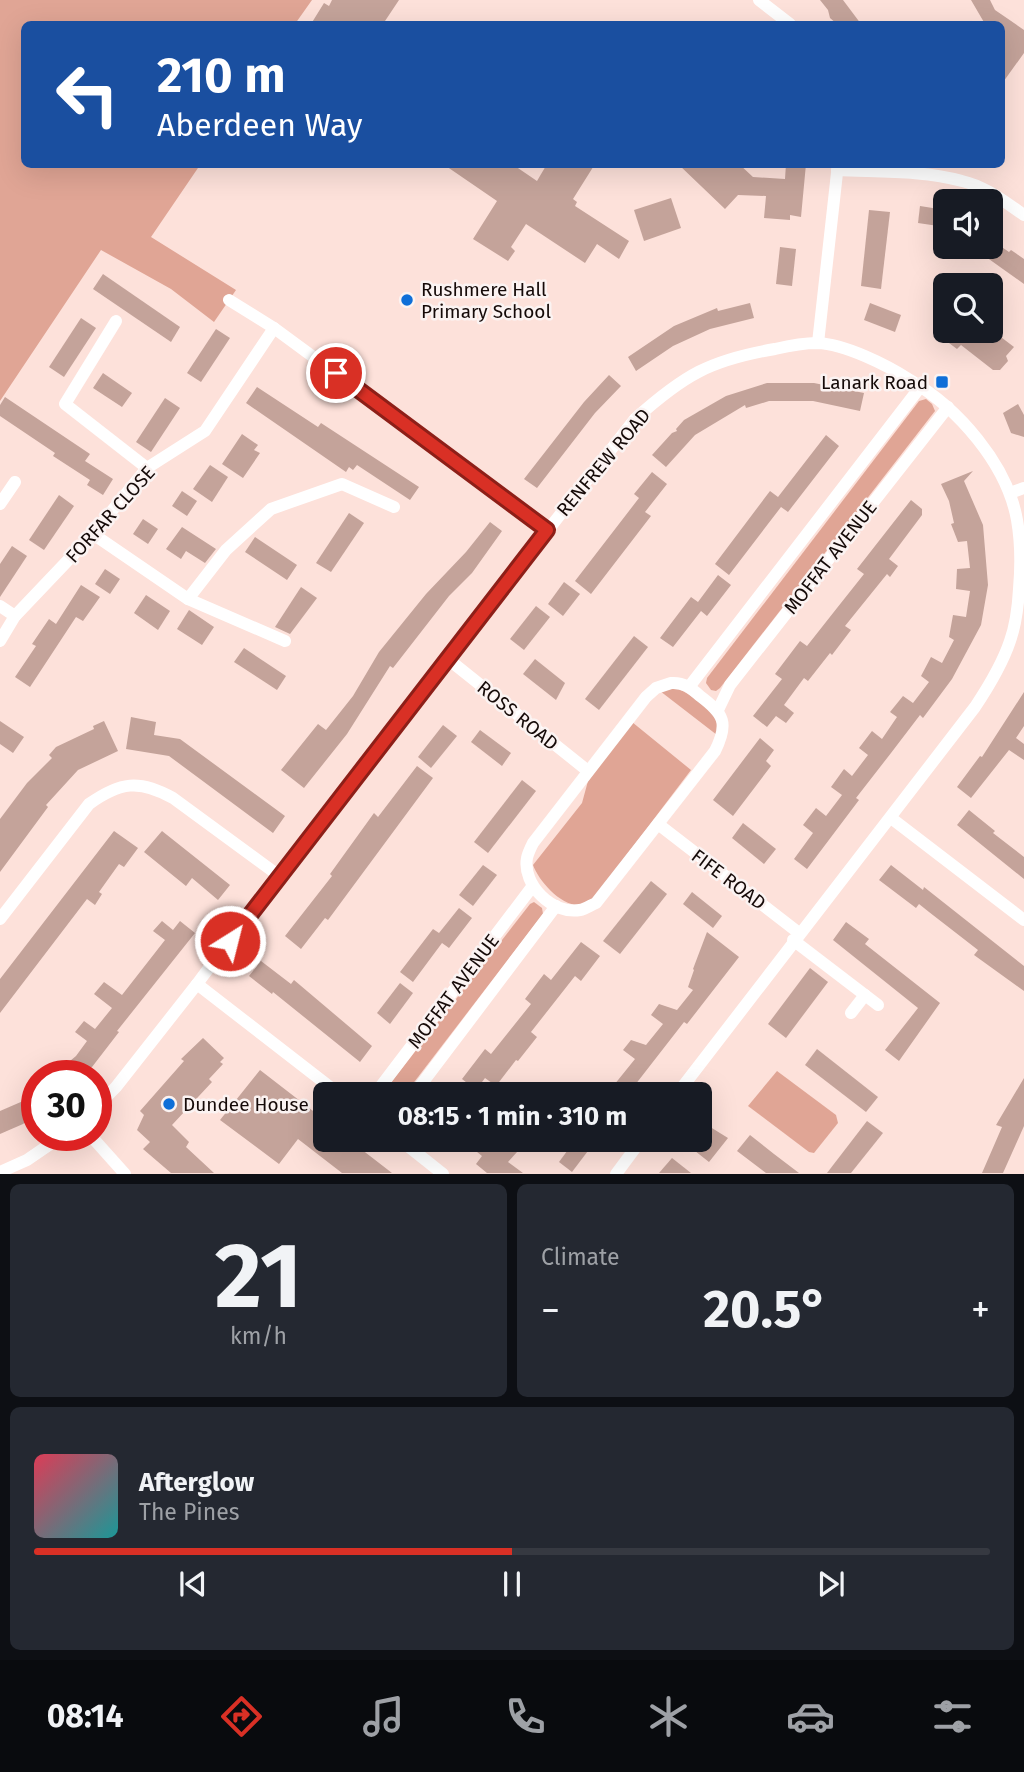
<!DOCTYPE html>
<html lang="en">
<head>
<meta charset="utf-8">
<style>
	body { margin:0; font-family:"Fira Sans",sans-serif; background:#242831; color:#f1f3f6; height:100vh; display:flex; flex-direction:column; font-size:26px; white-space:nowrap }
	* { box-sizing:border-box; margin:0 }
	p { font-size:23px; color:#9ea1a6 }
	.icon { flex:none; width:38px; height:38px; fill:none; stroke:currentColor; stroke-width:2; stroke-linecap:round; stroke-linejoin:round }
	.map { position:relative; height:1174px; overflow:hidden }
	.details { display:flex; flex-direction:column; gap:10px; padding:10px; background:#0d0f14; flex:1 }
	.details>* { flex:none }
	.banner { position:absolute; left:21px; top:21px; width:984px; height:147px; border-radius:10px; box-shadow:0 7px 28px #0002; background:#1a4fa0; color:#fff; overflow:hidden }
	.controls { position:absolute; left:933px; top:189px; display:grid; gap:14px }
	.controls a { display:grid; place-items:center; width:70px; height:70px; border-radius:10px; background:#171b24; box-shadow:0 7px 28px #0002; font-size:35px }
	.speed { position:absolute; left:21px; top:1060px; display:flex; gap:14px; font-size:35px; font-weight:700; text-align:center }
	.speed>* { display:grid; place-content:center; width:91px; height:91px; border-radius:50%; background:#171b24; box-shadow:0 7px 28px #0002; line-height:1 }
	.speed .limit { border:10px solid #d22; background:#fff; color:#111 }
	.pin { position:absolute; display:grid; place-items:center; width:60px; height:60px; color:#fff; margin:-30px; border:4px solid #fff; border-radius:50%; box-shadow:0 2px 7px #0007 }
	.me { position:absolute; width:77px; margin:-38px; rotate:36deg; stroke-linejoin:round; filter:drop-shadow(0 0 5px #0008) }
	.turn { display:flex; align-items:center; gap:24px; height:147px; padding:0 21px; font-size:32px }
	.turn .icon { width:91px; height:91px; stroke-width:2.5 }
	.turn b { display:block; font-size:49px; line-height:60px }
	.big { font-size:52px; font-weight:700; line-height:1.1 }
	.details .card { flex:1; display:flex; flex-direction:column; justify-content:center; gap:10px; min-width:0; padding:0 24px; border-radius:10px; background:#242831 }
	.details .dial { align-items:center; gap:0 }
	.dial b { font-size:91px; line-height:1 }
	.song { display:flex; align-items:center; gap:21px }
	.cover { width:84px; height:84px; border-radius:10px; background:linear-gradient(135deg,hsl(350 70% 55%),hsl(180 70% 35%)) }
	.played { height:7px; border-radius:4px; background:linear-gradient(90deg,#d93025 50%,#363941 50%) }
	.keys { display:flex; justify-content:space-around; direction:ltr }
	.heat { display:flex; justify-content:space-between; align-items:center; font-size:38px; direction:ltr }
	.details .tiles { flex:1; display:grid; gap:10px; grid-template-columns:1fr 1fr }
	.card:last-child { grid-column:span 2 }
	.trip { position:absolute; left:313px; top:1082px; width:399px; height:70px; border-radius:10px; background:#171b24; box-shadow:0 7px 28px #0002; font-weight:700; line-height:70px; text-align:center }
	.tabs { display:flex; height:112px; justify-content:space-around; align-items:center; background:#090b0e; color:#9ea1a6 }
	.tabs .icon { width:49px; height:49px }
	.tabs .current { color:#d93025 }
	.tabs b { font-size:32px; color:#f1f3f6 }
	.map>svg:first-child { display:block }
	.green { fill:#e0a595 }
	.building { fill:#c4a39a }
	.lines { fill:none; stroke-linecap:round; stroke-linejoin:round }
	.minor { stroke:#fff; stroke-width:12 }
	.route-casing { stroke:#8d1f18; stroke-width:18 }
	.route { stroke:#d93025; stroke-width:12 }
	.poi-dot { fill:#0f6fd8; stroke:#fbf3f2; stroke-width:2.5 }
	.labels { text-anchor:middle; stroke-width:5; stroke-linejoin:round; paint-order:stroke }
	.poi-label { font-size:19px; fill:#150a08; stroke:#fbf3f2; text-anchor:start }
	.street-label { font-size:19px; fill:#150a08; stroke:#fbf3f2 }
</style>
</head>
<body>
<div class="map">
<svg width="1024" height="1174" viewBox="0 0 1024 1174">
	<rect width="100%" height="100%" fill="#fde1da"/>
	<g class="green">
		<path d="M0 0H312L295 24H24V164L200 165 151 237 236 290 214 322 171 289 101 250 0 401Z"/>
		<path d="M926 399 932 404 935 411 720 688 716 691 711 690 706 683 707 678 919 401Z"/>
		<path d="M676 688C686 691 711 709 716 719 718 724 717 730 717 735L660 691Z"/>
		<path d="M632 722 691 770 594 898C591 900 588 903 585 904 565 911 539 882 533 865L582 803 588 781Z"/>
		<path d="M534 902 542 908 543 914 405 1094H382L530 904Z"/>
		<path d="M777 1071 836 1115 838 1123 814 1153 809 1152 748 1106Z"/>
	</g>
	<g class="building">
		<path d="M332 0H399L383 24H311L324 3 329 6Z"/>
		<path d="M820 0H843L861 24H837L830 18 828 10Z"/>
		<path d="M971 0H990L995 10 1024 30V53L1001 85V24H985Z"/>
		<path d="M443 164H512L537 181 547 164H595L573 199 577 202 575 206 629 241 619 259 597 244 585 263 526 224 511 247 515 251 508 261 473 239 497 201Z"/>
		<path d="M678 164H739L753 177 785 179 786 164H806L801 217 790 215V220L764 218 766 196 738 195 725 209Z"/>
		<path d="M671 198 681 228 644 241 634 210Z"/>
		<path d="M920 206 945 210V227L918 223Z"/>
		<path d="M869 210 890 212 881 289 861 286Z"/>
		<path d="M990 239 1009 252 1011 250 1024 259V284L972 247H990Z"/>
		<path d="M780 247 796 249 792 286 776 284Z"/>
		<path d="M103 274 180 327 171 342 93 289Z"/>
		<path d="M750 303 754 318 710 329 673 346 636 371 628 357 674 326 717 308 718 311Z"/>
		<path d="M870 303 901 315 895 332 864 320Z"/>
		<path d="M81 318 96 328 64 377 49 367Z"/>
		<path d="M216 329 230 338 201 382 187 373Z"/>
		<path d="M933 331H993L1014 347 1006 356 1008 361 1000 370H993L961 345 957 349Z"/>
		<path d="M103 373 132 393 122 407 93 388Z"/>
		<path d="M609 375 621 386 595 413 537 488 524 479 584 402Z"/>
		<path d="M767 383H814L864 393 860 411 813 401H769L746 408 745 405 695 435 666 467 652 455 672 433 677 431 676 429 684 420 726 396Z"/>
		<path d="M257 387 318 427 321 423 419 487 410 500 357 465 353 470 349 467 346 472 246 403Z"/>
		<path d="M5 397 90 454 85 461 113 479 103 495 87 485 90 480 53 456 55 453 0 416V405Z"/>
		<path d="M165 398 180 408 151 452 136 442Z"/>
		<path d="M1018 404 1024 415V437L1011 433 1003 413Z"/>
		<path d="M242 434 258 445 254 450 260 453 243 478 222 464Z"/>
		<path d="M826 435 839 446 788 512 781 507 729 575 715 564 770 491 778 497Z"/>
		<path d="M210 465 228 477 212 502 193 489Z"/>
		<path d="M973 471 964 481 983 525 988 585 981 625 952 679 923 718 920 715 891 753 856 798 859 800 807 869 794 859 813 833 803 825 816 808 826 816 842 795 831 787 844 769 852 776 868 755 859 748 872 731 882 739 897 717 890 712 903 696 913 703 929 682 921 676 931 657 942 663 954 640 949 637 953 615 966 617 970 591 956 589 957 569 970 568 967 541 958 542 951 524 954 523 949 501 941 484Z"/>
		<path d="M652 472 667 484 645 512 651 516 591 594 575 581 639 498 634 494Z"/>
		<path d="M182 491 197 501 187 516 172 506Z"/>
		<path d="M59 495 74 506 44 550 29 540Z"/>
		<path d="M911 500 922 509V515L889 559 898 566 890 577 887 574 845 626 851 630 832 655 830 653 808 681 804 678 784 705 794 713 786 723 776 716 767 727 753 716 782 679 775 674 800 641 807 646 837 608 864 574 857 569Z"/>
		<path d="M349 513 364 523 331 572 316 563Z"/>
		<path d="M143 519 158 529 148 544 133 534Z"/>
		<path d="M490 522 502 531 472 573 449 596 393 668 390 666 347 734 304 788 281 770 318 724 326 730 353 696 379 652 426 594 466 552Z"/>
		<path d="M182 527 216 549 205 563 186 551 181 559 166 549Z"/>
		<path d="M255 537 297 565 287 580 245 552Z"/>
		<path d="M12 546 27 556 0 597V564Z"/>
		<path d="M105 569 120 579 110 594 95 584Z"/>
		<path d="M718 575 731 585 707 616 701 611 673 647 660 638 691 597 698 602Z"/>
		<path d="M564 582 580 594 563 616 548 604Z"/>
		<path d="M81 585 100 597 83 621 76 617 30 687 15 677 36 646 32 644 49 619 56 624Z"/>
		<path d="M301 587 317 598 290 634 275 627Z"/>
		<path d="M146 595 170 611 158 630 134 613Z"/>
		<path d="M536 606 550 617 524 650 510 639Z"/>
		<path d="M189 610 214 627 202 645 177 629Z"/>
		<path d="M634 636 648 647 599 710 585 699Z"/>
		<path d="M244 648 286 676 277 690 234 662Z"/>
		<path d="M535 659 565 683 556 700 523 674Z"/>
		<path d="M1024 692V726L1016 738 1024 744V760L1009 750 971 798 957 787 980 756 982 757Z"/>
		<path d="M131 717 156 722 154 735 180 739 285 816 273 833 169 756 126 749Z"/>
		<path d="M0 721 24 737 13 753 0 744Z"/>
		<path d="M104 721 118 751 78 770 46 805 48 807 0 872V819L27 783 52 758 49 755 56 747 94 729 93 726Z"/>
		<path d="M443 725 457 736 431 768 418 757Z"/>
		<path d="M480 730 511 753 502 766 471 742Z"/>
		<path d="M760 738 774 750 766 761 771 766 733 816 713 800Z"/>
		<path d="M417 766 433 778 328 920 325 918 301 949 285 936 332 876 330 874 374 813 378 817Z"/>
		<path d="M522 780 536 791 488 853 474 842Z"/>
		<path d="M969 810 995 831 993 833 1024 857V879L957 825Z"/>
		<path d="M743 823 776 849 764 864 732 838Z"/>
		<path d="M114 831 138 848 124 867 119 864 99 892 102 894 95 905 87 899 0 1013V979Z"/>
		<path d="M162 831 230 885 218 900 192 878 186 886 144 852Z"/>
		<path d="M483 865 497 875 473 906 459 895Z"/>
		<path d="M891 865 923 890 924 887 1024 966V991L974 955 978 950 929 912 919 904 916 908 879 880Z"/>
		<path d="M651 881 667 894 620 954 603 941Z"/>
		<path d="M692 892 722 916 713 928 683 904Z"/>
		<path d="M459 908 472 918 449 948 442 943 413 982 400 972 433 929 439 933Z"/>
		<path d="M162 921 173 930 180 921 195 933 117 1031 119 1032 92 1067 80 1076H52L76 1056 87 1041 75 1032 84 1021 95 1029 112 1008 94 994 104 982 122 995 165 940 153 931Z"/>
		<path d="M846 922 869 939 865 944 940 1003 899 1061 885 1050 918 1008 833 940Z"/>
		<path d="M707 932 739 957 687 1024 684 1022 628 1094H625L614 1085 635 1059 623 1050 631 1040 646 1045 663 1024 651 1015 659 1004 677 1010 693 990 688 987 694 970 693 969Z"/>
		<path d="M581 942 600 956 581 981 575 976 531 1032 537 1037 518 1061 516 1060 496 1086 485 1078 476 1090 462 1079 485 1049 491 1054 531 1004 525 999 544 974 551 980Z"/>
		<path d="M261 961 291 984 294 980 372 1046 360 1062 273 992 272 994 249 976Z"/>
		<path d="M810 968 828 982 786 1038 768 1024Z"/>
		<path d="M400 983 413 993 390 1024 377 1013Z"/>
		<path d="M203 1038 224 1058 220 1062 223 1064 209 1079 212 1082 172 1125 189 1142 186 1147 214 1173H171L143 1149 150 1142 137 1130 144 1115 140 1111 184 1061 181 1059Z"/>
		<path d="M817 1049 878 1097 866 1112 805 1065Z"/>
		<path d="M260 1070 326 1121V1139H348L392 1173H342L298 1139 279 1164 220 1120Z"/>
		<path d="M1024 1078V1126L1003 1173H982L1002 1127 996 1125Z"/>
		<path d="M37 1095V1113L23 1124 0 1134V1111Z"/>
		<path d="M867 1121 883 1133 851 1173H827Z"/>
		<path d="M707 1125 728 1138 709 1162 690 1147 696 1139H700V1134Z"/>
		<path d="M750 1135 774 1154 799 1173H766L737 1151Z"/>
		<path d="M461 1139H501L517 1152 508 1162 523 1173H487L476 1164 482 1156Z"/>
		<path d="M576 1139H597L572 1172 559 1162Z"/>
		<path d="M672 1158 691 1173H659Z"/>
	</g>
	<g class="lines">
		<g class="minor">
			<path d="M759 0 790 24"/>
			<path d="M837 170C878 172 923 170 962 181 985 186 1005 202 1024 215"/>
			<path d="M229 300 274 328 547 529"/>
			<path d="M116 321 65 404 147 468"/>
			<path d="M818 343 838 164"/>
			<path d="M1010 493 1024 488"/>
			<path d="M0 504 15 482"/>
			<path d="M93 534 188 599 285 641"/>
			<path d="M188 599 226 550 271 509 342 484 394 507"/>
			<path d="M0 606 15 616"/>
			<path d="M0 641 15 616 93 534 147 468 205 431 274 328"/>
			<path d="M448 659 588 771"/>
			<path d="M671 683C684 682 691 688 700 696 724 714 729 723 715 751L596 903C591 905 585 909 580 910 553 915 522 885 527 858 528 853 531 847 533 843L646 697 656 688Z"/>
			<path d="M689 687 921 386"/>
			<path d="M718 710 730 685 948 407"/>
			<path d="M891 818 1024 920"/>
			<path d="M658 824 799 933"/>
			<path d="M0 919 89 804C120 782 139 779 173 798L278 875"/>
			<path d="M793 940 878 1005"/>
			<path d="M197 984 339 1094"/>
			<path d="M851 1013 865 995"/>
			<path d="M375 1094 532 887"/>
			<path d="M414 1094 556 906"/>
			<path d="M96 1107 116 1087 197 984 278 875 635 419C684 375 710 360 775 349 788 346 803 343 817 343 845 344 887 365 910 380 958 408 1007 464 1017 520 1021 543 1021 566 1019 589 1018 607 1016 624 1010 641 1002 665 989 686 975 707L677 1094"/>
			<path d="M91 1136 125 1174"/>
			<path d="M399 1139 443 1174"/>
			<path d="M0 1172 27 1160 62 1136"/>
			<path d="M616 1174 642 1139"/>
		</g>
	</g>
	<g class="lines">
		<defs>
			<path id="route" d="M230 941 547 530 336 373"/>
		</defs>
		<use href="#route" class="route-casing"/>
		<use href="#route" class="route"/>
	</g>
	<g class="poi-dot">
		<circle cx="407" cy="300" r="7"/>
		<rect x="935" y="375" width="14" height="14" rx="3.5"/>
		<circle cx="169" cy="1104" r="7"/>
	</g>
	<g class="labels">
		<g class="poi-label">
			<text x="421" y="296">Rushmere Hall<tspan x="421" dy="22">Primary School</tspan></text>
			<text x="928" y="389" text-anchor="end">Lanark Road</text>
			<text x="183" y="1111">Dundee House</text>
		</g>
		<g class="street-label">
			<text transform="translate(603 462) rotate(-50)" y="7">RENFREW ROAD</text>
			<text transform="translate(110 514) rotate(-48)" y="7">FORFAR CLOSE</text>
			<text transform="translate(830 557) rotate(-52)" y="7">MOFFAT AVENUE</text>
			<text transform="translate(518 715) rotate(39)" y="7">ROSS ROAD</text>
			<text transform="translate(729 879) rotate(37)" y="7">FIFE ROAD</text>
			<text transform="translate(453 991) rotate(-53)" y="7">MOFFAT AVENUE</text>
		</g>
	</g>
</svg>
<div class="controls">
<a><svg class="icon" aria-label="sound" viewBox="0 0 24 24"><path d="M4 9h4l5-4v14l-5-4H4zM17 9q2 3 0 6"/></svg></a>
<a><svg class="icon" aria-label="search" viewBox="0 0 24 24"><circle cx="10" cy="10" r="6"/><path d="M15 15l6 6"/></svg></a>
</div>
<div class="speed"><div class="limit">30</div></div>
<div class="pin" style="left:336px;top:373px;background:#d93025"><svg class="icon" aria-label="arrive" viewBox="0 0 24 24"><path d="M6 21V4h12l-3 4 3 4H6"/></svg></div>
<svg class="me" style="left:230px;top:941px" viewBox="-20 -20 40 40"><circle r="17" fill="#d93025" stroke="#fff" stroke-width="3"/><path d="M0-11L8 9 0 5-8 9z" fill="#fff"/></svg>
<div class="trip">08:15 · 1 min · 310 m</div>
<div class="banner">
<div class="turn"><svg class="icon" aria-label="left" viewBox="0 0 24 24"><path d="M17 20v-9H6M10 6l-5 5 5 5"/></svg><div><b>210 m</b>Aberdeen Way</div></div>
</div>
</div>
<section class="details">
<div class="tiles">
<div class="card dial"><b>21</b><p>km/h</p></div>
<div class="card"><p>Climate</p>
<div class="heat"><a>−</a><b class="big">20.5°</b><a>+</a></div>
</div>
<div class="card">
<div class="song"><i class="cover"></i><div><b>Afterglow</b><p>The Pines</p></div></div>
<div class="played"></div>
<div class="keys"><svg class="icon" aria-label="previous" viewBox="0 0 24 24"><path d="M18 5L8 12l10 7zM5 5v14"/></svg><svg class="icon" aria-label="pause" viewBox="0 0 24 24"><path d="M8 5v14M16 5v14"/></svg><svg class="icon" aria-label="next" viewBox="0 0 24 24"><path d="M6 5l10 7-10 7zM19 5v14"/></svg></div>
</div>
</div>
</section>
<nav class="tabs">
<b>08:14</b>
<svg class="icon current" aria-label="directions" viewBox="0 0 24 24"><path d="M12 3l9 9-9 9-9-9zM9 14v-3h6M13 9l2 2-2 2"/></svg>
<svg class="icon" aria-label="music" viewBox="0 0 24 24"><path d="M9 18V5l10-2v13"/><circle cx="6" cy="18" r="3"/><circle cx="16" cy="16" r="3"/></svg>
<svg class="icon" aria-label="phone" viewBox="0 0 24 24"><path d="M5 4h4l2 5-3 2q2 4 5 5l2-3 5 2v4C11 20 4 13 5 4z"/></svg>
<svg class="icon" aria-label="climate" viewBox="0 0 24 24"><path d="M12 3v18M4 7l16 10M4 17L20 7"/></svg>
<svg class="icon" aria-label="car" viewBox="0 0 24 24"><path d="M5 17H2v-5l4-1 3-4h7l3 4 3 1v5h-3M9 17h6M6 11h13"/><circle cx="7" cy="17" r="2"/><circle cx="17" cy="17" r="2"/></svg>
<svg class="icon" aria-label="filters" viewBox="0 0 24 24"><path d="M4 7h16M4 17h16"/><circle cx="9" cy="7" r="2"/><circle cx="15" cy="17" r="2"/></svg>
</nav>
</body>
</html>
